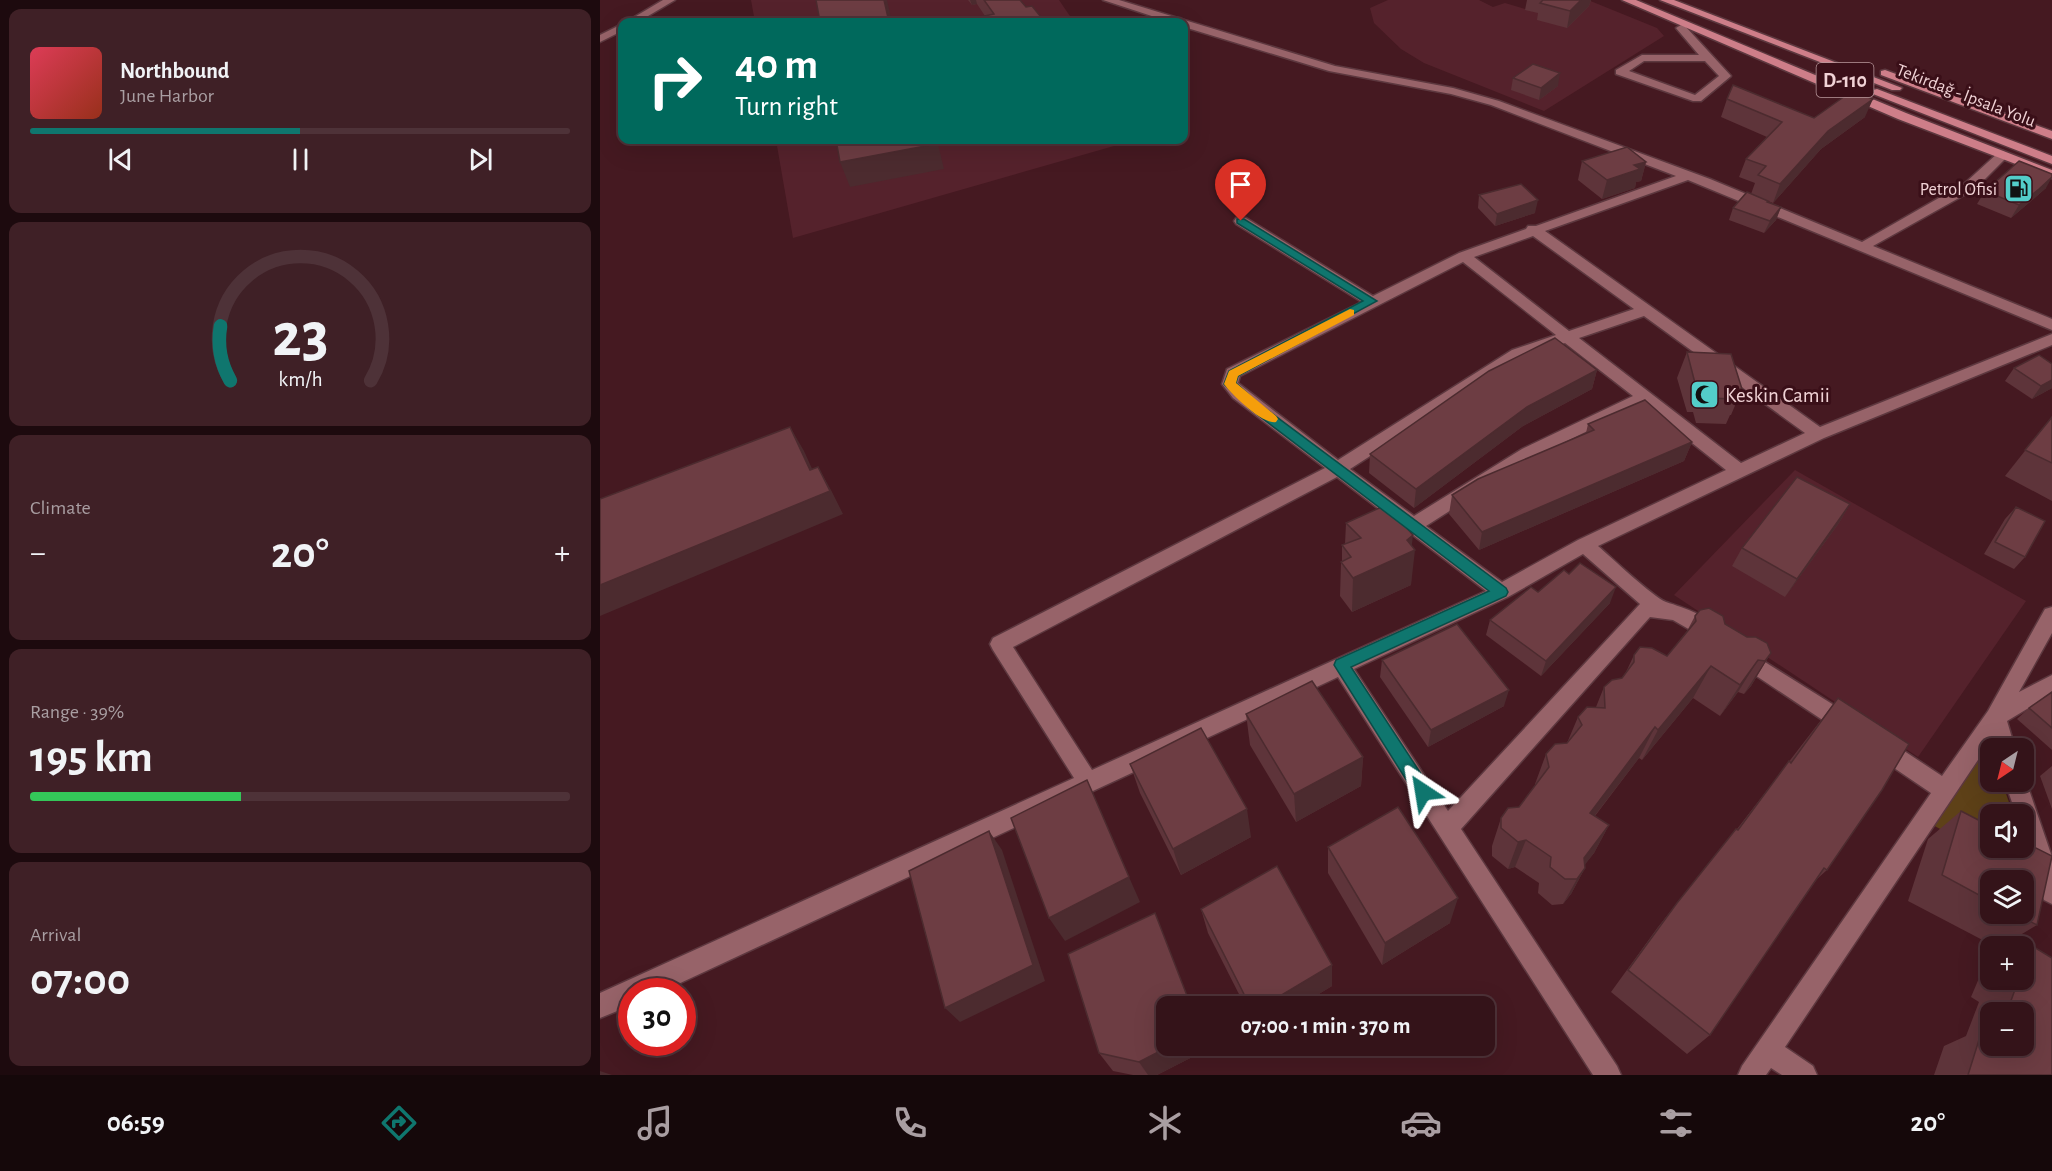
<!DOCTYPE html>
<html lang="en">
<head>
<meta charset="utf-8">
<style>
	body { margin:0; font-family:"Alegreya Sans",sans-serif; background:#3f2026; color:#f1f3f6; height:100vh; display:flex; flex-direction:column; font-size:22px; white-space:nowrap }
	* { box-sizing:border-box; margin:0 }
	p { font-size:20px; color:#a99ea2 }
	.icon { flex:none; width:33px; height:33px; fill:none; stroke:currentColor; stroke-width:2; stroke-linecap:round; stroke-linejoin:round }
	.map { position:relative; flex:1; overflow:hidden }
	.drawer { display:flex; flex-direction:column; gap:9px; padding:9px; background:#1d0a0e; width:600px }
	.drawer>* { flex:none }
	.top-card { position:absolute; left:18px; top:18px; width:570px; height:126px; border-radius:12px; box-shadow:0 6px 24px #0002,0 0 0 2px #4e3238; background:#00695c; color:#fff; overflow:hidden }
	.needle { width:39px; rotate:215deg }
	.tools { position:absolute; left:1380px; top:738px; display:grid; gap:12px }
	.tools a { display:grid; place-items:center; width:54px; height:54px; border-radius:12px; background:#341319; box-shadow:0 6px 24px #0002,0 0 0 2px #4e3238; font-size:30px }
	.speed { position:absolute; left:18px; top:978px; display:flex; gap:12px; font-size:30px; font-weight:700; text-align:center }
	.speed>* { display:grid; place-content:center; width:78px; height:78px; border-radius:50%; background:#341319; box-shadow:0 6px 24px #0002,0 0 0 2px #4e3238; line-height:1 }
	.speed .limit { border:9px solid #d22; background:#fff; color:#111 }
	.pin { position:absolute; display:grid; place-items:center; width:51px; height:51px; color:#fff; margin:-62px -26px; border-radius:50% 50% 50% 0; rotate:-45deg; box-shadow:0 0 6px #0007 }
	.pin .icon { rotate:45deg }
	.me { position:absolute; width:66px; margin:-33px; rotate:327deg; stroke-linejoin:round; filter:drop-shadow(0 0 4px #0008) }
	.turn { display:flex; align-items:center; gap:21px; height:126px; padding:0 18px; font-size:27px }
	.turn .icon { width:78px; height:78px; stroke-width:2.5 }
	.turn b { display:block; font-size:42px; line-height:51px }
	.big { font-size:45px; font-weight:700; line-height:1.1 }
	.drawer .card { flex:1; display:flex; flex-direction:column; justify-content:center; gap:9px; min-width:0; padding:0 21px; border-radius:12px; background:#3f2026 }
	.drawer .dial { align-items:center; gap:0 }
	.dial svg { height:156px; overflow:visible; fill:none; stroke:#4e3238; stroke-width:7; stroke-linecap:round; text-anchor:middle }
	.dial text { fill:#f1f3f6; stroke:none }
	.song { display:flex; align-items:center; gap:18px }
	.cover { width:72px; height:72px; border-radius:9px; background:linear-gradient(135deg,hsl(350 70% 55%),hsl(10 70% 35%)) }
	.played { height:6px; border-radius:3px; background:linear-gradient(90deg,#0f766e 50%,#4e3238 50%) }
	.keys { display:flex; justify-content:space-around; direction:ltr }
	.heat { display:flex; justify-content:space-between; align-items:center; font-size:33px; direction:ltr }
	.charge { height:9px; border-radius:4px; background:linear-gradient(90deg,#34c759 39%,#4e3238 0) }
	.trip { position:absolute; left:556px; top:996px; width:339px; height:60px; border-radius:12px; background:#341319; box-shadow:0 6px 24px #0002,0 0 0 2px #4e3238; font-weight:700; line-height:60px; text-align:center }
	.tab-bar { display:flex; height:96px; justify-content:space-around; align-items:center; background:#15080a; color:#a99ea2 }
	.tab-bar .icon { width:42px; height:42px }
	.tab-bar .selected { color:#0f766e }
	.tab-bar b { font-size:27px; color:#f1f3f6 }
	main { display:flex; flex:1; min-height:0 }
	.map>svg:first-child { display:block }
	.built { fill:#55222c }
	.green { fill:#5e4118 }
	.lines { fill:none; stroke-linecap:round; stroke-linejoin:round }
	.minor-casing { stroke:#5d383f; stroke-width:3 }
	.highway-casing { stroke:#5d383f; stroke-width:3 }
	.minor { fill:#976369; fill-rule:evenodd }
	.highway { fill:#ce7e89; fill-rule:evenodd }
	.wall { fill:#5e343a; fill-rule:evenodd }
	.shaded-wall { fill:#4c2b2f }
	.building { fill:#6d3d43; stroke:#4c2b2f; stroke-width:1.5 }
	.route { fill:#0f766e; stroke:#0a4d48; stroke-width:1.5 }
	.slow { fill:#f59e0b }
	.labels { text-anchor:middle; stroke-width:6; stroke-linejoin:round; paint-order:stroke }
	.far-street-label { font-size:18px; fill:#f0d2d5; stroke:#3a0f18 }
	.far-poi-label { font-size:18px; fill:#f0d2d5; stroke:#3a0f18; text-anchor:end }
	.shield { fill:#3a0f18; stroke:#b9989c; stroke-width:1.5 }
	.shield-label { font-size:20px; font-weight:bold; fill:#f0d2d5 }
	.poi-label { font-size:21px; fill:#f0d2d5; stroke:#3a0f18; text-anchor:start }
</style>
</head>
<body>
<main>
<section class="drawer">
<div class="card">
<div class="song"><i class="cover"></i><div><b>Northbound</b><p>June Harbor</p></div></div>
<div class="played"></div>
<div class="keys"><svg class="icon" aria-label="previous" viewBox="0 0 24 24"><path d="M18 5L8 12l10 7zM5 5v14"/></svg><svg class="icon" aria-label="pause" viewBox="0 0 24 24"><path d="M8 5v14M16 5v14"/></svg><svg class="icon" aria-label="next" viewBox="0 0 24 24"><path d="M6 5l10 7-10 7zM19 5v14"/></svg></div>
</div>
<div class="card dial"><svg viewBox="0 0 100 80">
<path d="M14 69A42 42 0 1 1 86 69"/>
<path d="M14 69A42 42 0 0 1 9 41" stroke="#0f766e"/>
<text x="50" y="56" font-size="32" font-weight="700">23</text>
<text x="50" y="72" font-size="11">km/h</text>
</svg></div>
<div class="card"><p>Climate</p>
<div class="heat"><a>−</a><b class="big">20°</b><a>+</a></div>
</div>
<div class="card"><p>Range · 39%</p><b class="big">195 km</b><div class="charge"></div></div>
<div class="card"><p>Arrival</p><b class="big">07:00</b></div>
</section>
<div class="map">
<svg width="1452" height="1075" viewBox="0 0 1452 1075">
	<rect width="100%" height="100%" fill="#451921"/>
	<g class="built">
		<path d="M151 0H459L474 22H155Z"/>
		<path d="M788 0H879L893 7 905 3 935 12 946 0H988L1057 28 1064 36 944 111 824 63 801 49 774 23 770 8Z"/>
		<path d="M176 140H535L193 238Z"/>
		<path d="M1195 470 1426 601 1318 757 1074 595Z"/>
	</g>
	<path class="green" d="M1387 740 1390 750V782H1402L1413 814H1390V848H1424L1437 881 1329 823Z"/>
	<g class="lines">
		<defs>
			<g id="minor">
				<path d="M63 0H75L38 22H26Z"/>
				<path d="M503 0H519L735 66 853 88 899 101 1110 179 1262 242 1365 183 1399 152 1403 151 1409 155 1375 189 1273 246 1452 319V330L1088 180 945 231 1220 427 1452 334V345L1224 438 998 546C1012 558 1053 597 1066 602 1084 608 1112 616 1121 634L1118 640 1111 642 1073 620 1050 617 861 829 1017 1066 1021 1075H993L738 677 61 992H32V1005L0 1018V993L474 778 393 650 390 644 393 638 725 468 633 398 622 384 627 369 762 302 636 224 634 221 636 218H646L773 296 859 253 926 229 928 226H936L1076 176 891 105 851 94 729 71 584 27V22H570ZM933 236 1034 309 969 331 874 257ZM863 262 956 335 912 350 738 460 638 383 640 376ZM1044 316 1205 433 1141 463 979 338ZM965 343 1033 396 922 449 814 516 750 469 922 358ZM1043 404 1126 470 978 540 902 582 826 526 934 457ZM737 477 886 591 492 770 413 647ZM983 554 1040 604 848 811 754 669 908 597Z"/>
				<path d="M22 24V31L0 42V35Z"/>
				<path d="M1081 25 1085 26 1131 76 1101 101H1093L1016 74V70L1042 55H1099L1076 28ZM1044 61H1105L1119 76 1095 95 1029 71Z"/>
				<path d="M1452 607V633L1419 692 1452 675V694L1407 721 1415 748H1395L1392 739 1185 1047 1213 1066 1217 1075H1182L1171 1068 1166 1075H1138L1142 1066 1331 793 1272 753 1268 746 1272 739 1279 736 1286 739 1342 776 1388 711 1445 609Z"/>
				<path d="M1141 647 1253 717 1256 724 1253 731 1246 733 1239 731 1134 661 1131 655 1134 649Z"/>
				<path d="M1424 775 1452 857V904L1444 900 1440 892 1424 839V814H1416L1405 782H1424Z"/>
			</g>
			<g id="highway">
				<path d="M1022 0H1036L1306 113 1452 170V178L1298 119Z"/>
				<path d="M1060 0H1074L1302 88 1300 90H1292Z"/>
				<path d="M1285 70 1452 131V139L1281 75V71Z"/>
				<path d="M1277 89 1452 156V164L1273 94V90Z"/>
			</g>
		</defs>
		<use href="#minor" class="minor-casing"/>
		<use href="#highway" class="highway-casing"/>
		<use href="#minor" class="minor"/>
		<use href="#highway" class="highway"/>
	</g>
	<g class="wall">
		<path d="M368 0H420L426 7 385 16 377 4 372 5Z"/>
		<path d="M927 0H991L989 6 967 28 937 20 938 13 925 10Z"/>
		<path d="M913 78 958 86 939 100 911 90Z"/>
		<path d="M1127 99 1214 118 1265 117 1221 149 1173 203 1168 201 1167 202 1181 207 1176 220 1164 233 1129 220 1133 208 1151 194 1155 183 1139 177 1146 159 1167 137 1121 117Z"/>
		<path d="M982 161 1046 162 1041 181 1036 182 1035 188 1002 199 978 180Z"/>
		<path d="M1446 188 1431 201 1411 218 1377 204 1385 191Z"/>
		<path d="M879 195 935 213 895 226 878 208Z"/>
		<path d="M1087 352 1142 389 1131 415H1130L1126 424 1096 423 1093 412H1087L1077 378Z"/>
		<path d="M1452 364V388L1432 399 1405 381 1414 368Z"/>
		<path d="M997 370 992 389 923 426 814 508 769 473 770 454Z"/>
		<path d="M1452 417V501L1405 476Z"/>
		<path d="M988 424 1092 442 1084 461 879 550 849 514 852 495 986 433Z"/>
		<path d="M1250 504 1239 523 1185 597 1132 566 1142 548Z"/>
		<path d="M1416 507 1425 557 1414 569 1384 554 1405 519Z"/>
		<path d="M746 523 812 546 811 585 752 612 740 596 741 562H742V545L745 544Z"/>
		<path d="M938 592 1010 603 941 676 886 635 890 620Z"/>
		<path d="M1095 616 1125 624 1171 653 1151 686 1144 694 1138 692 1120 716 1093 698 1042 760 1039 758 995 816 1009 825 994 853 984 865 985 868 971 894 963 904 952 905 938 893 939 883 915 867 908 869 892 856V846L901 818 919 807 935 786V784L946 754 967 743 978 717 996 707 1004 687 1022 678 1026 672 1034 655 1067 656 1087 631Z"/>
		<path d="M782 660 904 706 828 747 780 677Z"/>
		<path d="M1452 692V750L1417 719 1429 708Z"/>
		<path d="M1238 698 1227 870 1217 879 1110 1035 1087 1054 1011 992 1058 927 1136 829H1137Z"/>
		<path d="M646 714 763 757 761 786 696 822 650 745Z"/>
		<path d="M530 764 651 837 581 875 540 793Z"/>
		<path d="M1452 766V809L1440 776Z"/>
		<path d="M1361 811 1437 925 1402 946H1394L1308 901 1328 839ZM1390 880 1424 914H1390Z"/>
		<path d="M728 847 850 923 782 965 728 873Z"/>
		<path d="M601 909 732 986 699 1006H645L608 933Z"/>
		<path d="M1424 941 1452 1075H1334L1344 1046 1366 1036 1379 1002 1371 997 1385 964 1390 961V980H1424V946H1415ZM1390 1012H1424L1390 1046Z"/>
		<path d="M567 1006 608 1049 557 1075H533L513 1071 499 1053Z"/>
	</g>
	<g class="shaded-wall">
		<path d="M284 0H287L292 22H289Z"/>
		<path d="M370 0H376L377 4 372 5Z"/>
		<path d="M981 0H991L989 6 967 28 970 11Z"/>
		<path d="M960 73 958 86 939 100 941 88Z"/>
		<path d="M1273 99 1265 117 1221 149 1173 203 1180 184 1228 131Z"/>
		<path d="M337 140 344 169 250 187 240 162Z"/>
		<path d="M1046 162 1041 181 1036 182 1035 188 1002 199 1007 180 1034 165Z"/>
		<path d="M1452 177 1446 188 1431 201 1411 218 1419 205Z"/>
		<path d="M938 200 935 213 895 226 897 214Z"/>
		<path d="M1181 207 1176 220 1164 233 1170 221Z"/>
		<path d="M997 370 992 389 923 426 814 508 816 489 927 407Z"/>
		<path d="M1452 380V388L1432 399 1441 386Z"/>
		<path d="M190 427 204 451 223 493 210 470Z"/>
		<path d="M1092 442 1084 461 879 550 882 532Z"/>
		<path d="M218 467 231 490 243 514 0 616V585Z"/>
		<path d="M1250 504 1239 523 1185 597 1197 579Z"/>
		<path d="M813 535 811 552 815 550 811 585 752 612 753 578 807 540Z"/>
		<path d="M1016 587 1010 603 941 676 946 661Z"/>
		<path d="M1171 653 1151 686 1144 694 1165 661Z"/>
		<path d="M1158 660 1138 692 1120 716 1140 685Z"/>
		<path d="M1111 666 1093 698 1042 760 1058 730Z"/>
		<path d="M909 690 904 706 828 747 831 730Z"/>
		<path d="M1055 727 1039 758 976 840 990 813Z"/>
		<path d="M763 757 761 786 696 822 694 794Z"/>
		<path d="M647 809 651 837 581 875 573 849Z"/>
		<path d="M1009 825 994 853 974 879 984 858Z"/>
		<path d="M389 831 402 850 445 981 360 1022 345 1008Z"/>
		<path d="M926 840 915 867 908 869 918 842Z"/>
		<path d="M985 868 971 894 963 904 977 879Z"/>
		<path d="M529 877 540 902 465 941 449 918Z"/>
		<path d="M858 898 850 923 782 965 785 943Z"/>
		<path d="M732 965V986L699 1006H663Z"/>
		<path d="M570 1046H607L608 1049 557 1075H548L539 1062Z"/>
		<path d="M0 1071 12 1075H0Z"/>
	</g>
	<g class="building">
		<path d="M216 0H284L289 22H220Z"/>
		<path d="M384 0H420L426 7 432 6 445 22H356L394 14Z"/>
		<path d="M943 0H981L970 11 940 3Z"/>
		<path d="M933 64 960 73 941 88 913 78Z"/>
		<path d="M1133 85 1214 118 1252 91 1273 99 1228 131 1180 184 1158 175 1166 166 1146 159 1182 122 1127 99Z"/>
		<path d="M236 140H335L336 144 240 162Z"/>
		<path d="M1027 147 1046 162 1034 165 1040 169 1007 180 982 161Z"/>
		<path d="M1419 161 1452 174V177L1439 189 1419 205 1385 191Z"/>
		<path d="M921 184 938 200 897 214 879 195Z"/>
		<path d="M1147 192 1168 201 1167 202 1181 207 1170 221 1133 208Z"/>
		<path d="M955 338 997 370 927 407 816 489 770 454 889 371Z"/>
		<path d="M1087 352 1131 354 1142 389H1134L1137 399 1106 398 1103 387H1096Z"/>
		<path d="M1439 355 1452 364V380L1441 386 1414 368Z"/>
		<path d="M1045 400 1092 442 882 532 852 495 878 479 994 430 988 424Z"/>
		<path d="M1452 417V463L1425 450Z"/>
		<path d="M190 427 210 470 218 467 230 491 0 585V499Z"/>
		<path d="M1197 477 1250 504 1197 579 1142 548Z"/>
		<path d="M786 505 813 535 807 540 815 550 753 578 741 562 751 557 742 545 761 538 746 523Z"/>
		<path d="M1416 507 1445 521 1425 557 1395 542Z"/>
		<path d="M980 563 1016 587 946 661 890 620 931 587 938 592 964 570 969 574Z"/>
		<path d="M1109 608 1123 616 1125 624 1147 637H1156L1167 643 1171 653 1165 661 1158 660 1140 685 1111 666 1058 730 1055 727 990 813 1009 825 984 858 985 868 977 879H965L950 867 951 857 926 840 918 842 901 828V818L908 808 919 807 949 767 946 754 955 744 967 743 982 725 978 717 987 707 1005 708 1004 687 1012 680 1022 678 1034 662V655L1040 647 1052 648 1067 656 1096 621 1095 616 1100 610Z"/>
		<path d="M857 624 909 690 831 730 782 660Z"/>
		<path d="M712 681 763 757 694 794 646 714Z"/>
		<path d="M1452 692V728L1429 708Z"/>
		<path d="M1238 698 1309 744 1282 790 1227 870 1224 868 1110 1035 1028 970 1077 903 1136 829 1138 830 1189 761 1191 763Z"/>
		<path d="M601 728 647 809 573 849 530 764Z"/>
		<path d="M487 780 529 877 449 918 411 818Z"/>
		<path d="M798 807 858 898 785 943 728 847Z"/>
		<path d="M1361 811 1390 826V848H1424V842L1452 856 1437 925 1415 914H1424V880H1390V901L1342 875Z"/>
		<path d="M389 831 433 965 345 1008 309 871Z"/>
		<path d="M677 866 732 965 663 1006H650L601 909Z"/>
		<path d="M555 913 591 1006H567V1046H570L539 1062 499 1053 468 954Z"/>
		<path d="M1424 941 1452 958V1075H1368L1383 1027 1390 1032V1046H1424V1012H1407L1418 981 1416 980H1424V946H1422Z"/>
	</g>
	<path class="route" d="M637 219H644L777 301 638 376 636 383 658 403 906 588 908 592 906 596 751 667 829 786 831 792 829 797 823 800 817 797 734 665 736 660 889 591 650 409 626 386 624 384 629 371 763 301 637 223Z"/>
	<path class="slow" d="M750 309 754 310V315L638 376 636 383 676 416 678 419 676 422C663 425 632 395 624 384L629 371Z"/>
	<defs>
		<symbol id="fuel-square" viewBox="-11 -11 22 22"><rect x="-9" y="-9" width="18" height="18" rx="4" fill="#53cdc9" stroke="#3a0f18"/><path d="M-5.5-6h7V0h2V4h1.3V-2.5L3-4.5l.8-.8L6-3V5H2.5V1h-1V6h-7ZM-4.2-4.7v3.2H.2V-4.7Z" fill="#111"/></symbol>
		<symbol id="mosque-square" viewBox="-11 -11 22 22"><rect x="-9" y="-9" width="18" height="18" rx="4" fill="#53cdc9" stroke="#3a0f18"/><path d="M3.5-4.9A6 6 0 1 0 3.5 4.9A5 5 0 1 1 3.5-4.9Z" fill="#111"/></symbol>
	</defs>
	<g fill-rule="evenodd">
		<use href="#fuel-square" x="1402" y="172" width="33" height="33"/>
		<use href="#mosque-square" x="1088" y="378" width="33" height="33"/>
	</g>
	<g class="labels">
		<g class="far-street-label">
			<text transform="translate(1366 95) rotate(21)" y="6">Tekirdağ - İpsala Yolu</text>
		</g>
		<g class="far-poi-label">
			<text x="1397" y="195">Petrol Ofisi</text>
		</g>
		<rect class="shield" x="1216.5" y="63" width="57" height="34" rx="4.5"/>
		<g class="shield-label">
			<text x="1245" y="87">D-110</text>
		</g>
		<g class="poi-label">
			<text x="1125" y="402">Keskin Camii</text>
		</g>
	</g>
</svg>
<div class="tools">
<a><svg class="needle" viewBox="-14 -14 28 28"><path d="M0-13l5 13h-10z" fill="#e53935"/><path d="M0 13l5-13h-10z" fill="#a99ea2"/></svg></a>
<a><svg class="icon" aria-label="sound" viewBox="0 0 24 24"><path d="M4 9h4l5-4v14l-5-4H4zM17 9q2 3 0 6"/></svg></a>
<a><svg class="icon" aria-label="layers" viewBox="0 0 24 24"><path d="M12 4l9 5-9 5-9-5zM3 14l9 5 9-5"/></svg></a>
<a>+</a>
<a>−</a>
</div>
<div class="speed"><div class="limit">30</div></div>
<div class="pin" style="left:641px;top:221px;background:#d93025"><svg class="icon" aria-label="arrive" viewBox="0 0 24 24"><path d="M6 21V4h12l-3 4 3 4H6"/></svg></div>
<svg class="me" style="left:823px;top:792px" viewBox="-20 -20 40 40"><path d="M0-17L14 15 0 8-14 15z" fill="#0f766e" stroke="#fff" stroke-width="4"/></svg>
<div class="trip">07:00 · 1 min · 370 m</div>
<div class="top-card">
<div class="turn"><svg class="icon" aria-label="right" viewBox="0 0 24 24"><path d="M7 20v-9h11M14 6l5 5-5 5"/></svg><div><b>40 m</b>Turn right</div></div>
</div>
</div>
</main>
<nav class="tab-bar">
<b>06:59</b>
<svg class="icon selected" aria-label="directions" viewBox="0 0 24 24"><path d="M12 3l9 9-9 9-9-9zM9 14v-3h6M13 9l2 2-2 2"/></svg>
<svg class="icon" aria-label="music" viewBox="0 0 24 24"><path d="M9 18V5l10-2v13"/><circle cx="6" cy="18" r="3"/><circle cx="16" cy="16" r="3"/></svg>
<svg class="icon" aria-label="phone" viewBox="0 0 24 24"><path d="M5 4h4l2 5-3 2q2 4 5 5l2-3 5 2v4C11 20 4 13 5 4z"/></svg>
<svg class="icon" aria-label="climate" viewBox="0 0 24 24"><path d="M12 3v18M4 7l16 10M4 17L20 7"/></svg>
<svg class="icon" aria-label="car" viewBox="0 0 24 24"><path d="M5 17H2v-5l4-1 3-4h7l3 4 3 1v5h-3M9 17h6M6 11h13"/><circle cx="7" cy="17" r="2"/><circle cx="17" cy="17" r="2"/></svg>
<svg class="icon" aria-label="filters" viewBox="0 0 24 24"><path d="M4 7h16M4 17h16"/><circle cx="9" cy="7" r="2"/><circle cx="15" cy="17" r="2"/></svg>
<b>20°</b>
</nav>
</body>
</html>
